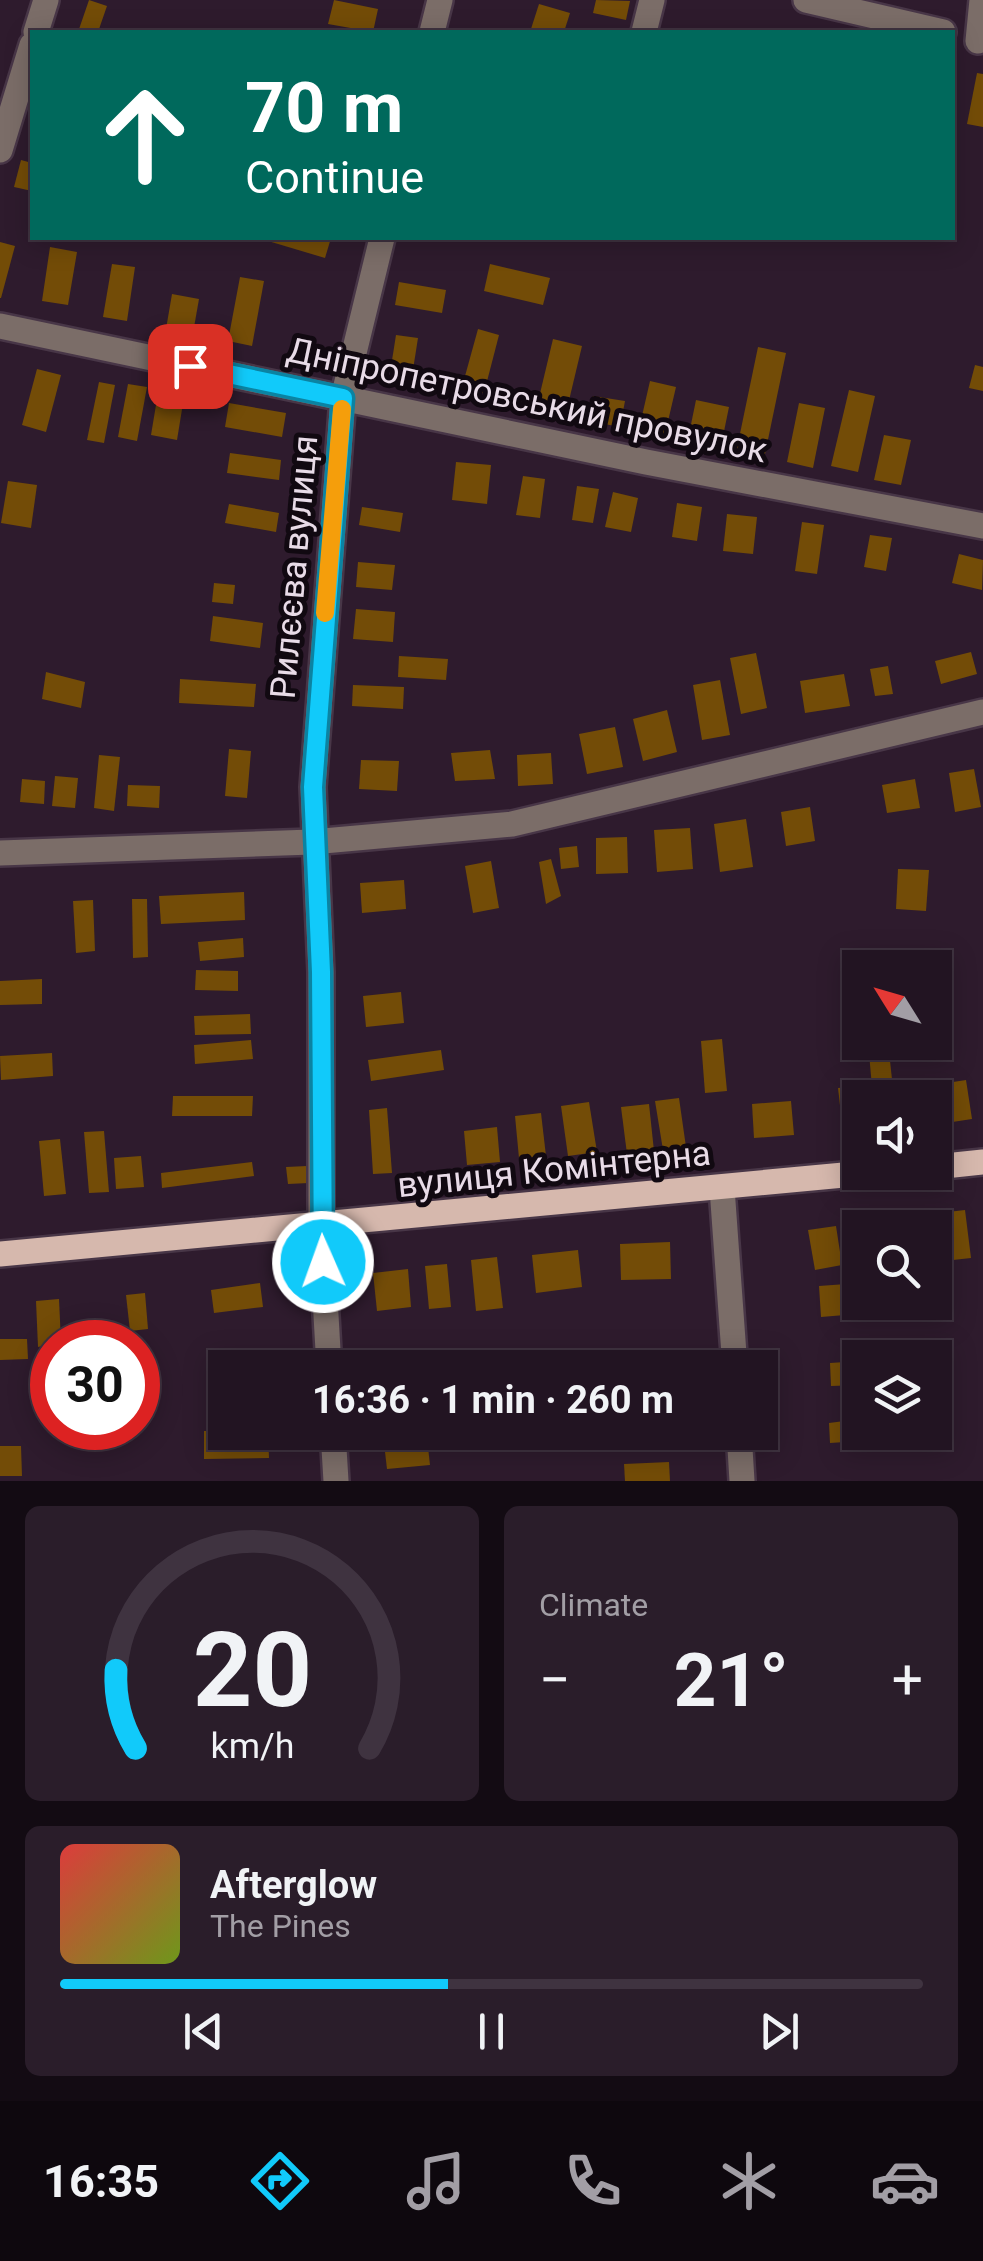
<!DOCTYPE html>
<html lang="en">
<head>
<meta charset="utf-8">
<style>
	body { margin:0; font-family:Roboto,sans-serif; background:#2a1d2a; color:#f1f3f6; height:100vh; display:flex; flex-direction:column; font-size:38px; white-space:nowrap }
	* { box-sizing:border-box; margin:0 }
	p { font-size:32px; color:#a29ea5 }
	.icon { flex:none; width:55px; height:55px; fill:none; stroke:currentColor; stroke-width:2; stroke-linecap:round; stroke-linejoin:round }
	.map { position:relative; height:1481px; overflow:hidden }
	.details { display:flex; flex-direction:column; gap:25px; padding:25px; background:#130b13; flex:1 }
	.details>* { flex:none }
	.top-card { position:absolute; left:30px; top:30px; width:925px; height:210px; border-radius:0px; box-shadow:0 5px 25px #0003,0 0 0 2px #3f3340; background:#00695c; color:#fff; overflow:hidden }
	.needle { width:65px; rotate:307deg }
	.controls { position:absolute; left:842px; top:950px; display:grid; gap:20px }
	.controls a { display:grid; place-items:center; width:110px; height:110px; border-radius:0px; background:#221422; box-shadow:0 5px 25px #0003,0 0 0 2px #3f3340; font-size:50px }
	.speed { position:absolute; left:30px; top:1320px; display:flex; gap:20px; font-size:50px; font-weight:700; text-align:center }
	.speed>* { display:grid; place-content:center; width:130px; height:130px; border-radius:50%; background:#221422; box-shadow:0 5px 25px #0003,0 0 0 2px #3f3340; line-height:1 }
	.speed .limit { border:15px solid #d22; background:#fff; color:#111 }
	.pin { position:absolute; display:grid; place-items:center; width:85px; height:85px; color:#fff; margin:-42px; border-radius:20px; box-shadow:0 5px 15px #0006 }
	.me { position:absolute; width:110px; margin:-55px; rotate:358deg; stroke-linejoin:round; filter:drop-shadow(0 0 8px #0008) }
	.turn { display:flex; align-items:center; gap:35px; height:210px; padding:0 50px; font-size:45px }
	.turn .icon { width:130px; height:130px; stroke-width:2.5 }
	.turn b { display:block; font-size:70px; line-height:85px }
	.big { font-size:75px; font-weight:700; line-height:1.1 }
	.details .tile { flex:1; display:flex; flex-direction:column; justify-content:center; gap:15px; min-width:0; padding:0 35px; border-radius:15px; background:#2a1d2a }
	.details .dial { align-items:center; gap:0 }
	.dial svg { height:260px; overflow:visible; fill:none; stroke:#3f3340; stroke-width:7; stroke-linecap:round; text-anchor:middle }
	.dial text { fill:#f1f3f6; stroke:none }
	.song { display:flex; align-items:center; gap:30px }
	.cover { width:120px; height:120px; border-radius:15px; background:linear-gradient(135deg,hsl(0 70% 55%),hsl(80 70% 35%)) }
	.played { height:10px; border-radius:5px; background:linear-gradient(90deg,#11cafa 45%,#3f3340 45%) }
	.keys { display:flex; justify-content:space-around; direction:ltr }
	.heat { display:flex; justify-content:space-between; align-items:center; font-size:55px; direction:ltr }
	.details .tiles { flex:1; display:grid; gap:25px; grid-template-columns:1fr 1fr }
	.tile:last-child { grid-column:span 2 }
	.trip { position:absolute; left:208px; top:1350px; width:570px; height:100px; border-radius:0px; background:#221422; box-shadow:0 5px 25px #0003,0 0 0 2px #3f3340; font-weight:700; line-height:100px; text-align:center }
	.menu { display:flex; height:160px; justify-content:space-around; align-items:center; background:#0e080e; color:#a29ea5 }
	.menu .icon { width:70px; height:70px }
	.menu .active { color:#11cafa }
	.menu b { font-size:45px; color:#f1f3f6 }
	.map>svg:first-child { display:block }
	.building { fill:#734c07 }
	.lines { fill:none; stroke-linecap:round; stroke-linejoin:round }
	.minor-casing { stroke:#483647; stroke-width:30 }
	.major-casing { stroke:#483647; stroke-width:30 }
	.minor { stroke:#7b6d68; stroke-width:25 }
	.major { stroke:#d6b8ad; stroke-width:25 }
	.route-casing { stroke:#0b83a2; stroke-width:25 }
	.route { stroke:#11cafa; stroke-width:18 }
	.slow { stroke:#f59e0b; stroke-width:18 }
	.labels { text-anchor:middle; stroke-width:10; stroke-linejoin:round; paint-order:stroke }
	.street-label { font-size:35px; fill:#e8dbe7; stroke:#110911 }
</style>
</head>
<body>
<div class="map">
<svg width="983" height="1481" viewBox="0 0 983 1481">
	<rect width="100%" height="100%" fill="#2e1b2d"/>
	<g class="building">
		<path d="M89 0 107 6 98 32H78Z"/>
		<path d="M334 0 378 9 373 32 328 24Z"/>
		<path d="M596 0 630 1 626 20 593 13Z"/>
		<path d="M539 4 570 13 564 32H530Z"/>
		<path d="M977 73 983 74V127L967 124Z"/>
		<path d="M21 160 32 163V191L14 187Z"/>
		<path d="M258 238H331L325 258Z"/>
		<path d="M0 242 15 246 1 298H0Z"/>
		<path d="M50 247 77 252 68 305 42 301Z"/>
		<path d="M112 264 135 267 127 321 103 317Z"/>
		<path d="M490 264 550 278 543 305 484 291Z"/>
		<path d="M240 277 264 281 252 346 228 341Z"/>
		<path d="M399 282 446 290 442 313 395 305Z"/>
		<path d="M172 294 199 299 193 333 166 329Z"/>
		<path d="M478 329 499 335 484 393 462 387Z"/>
		<path d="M396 335 418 338 412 376 390 373Z"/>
		<path d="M553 339 582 346 566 413 537 406Z"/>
		<path d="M758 347 786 353 765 454 737 448Z"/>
		<path d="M975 365 983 367V391L969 388Z"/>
		<path d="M37 369 61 375 46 432 22 425Z"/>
		<path d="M650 381 676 387 665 434 639 429Z"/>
		<path d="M99 382 115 385 104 443 87 440Z"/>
		<path d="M128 384 147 387 137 441 118 437Z"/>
		<path d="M159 387 185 391 177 440 151 435Z"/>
		<path d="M849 390 875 396 858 472 831 466Z"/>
		<path d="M593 396 625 401 620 427 589 421Z"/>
		<path d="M696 400 729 407 721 446 688 439Z"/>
		<path d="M229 403 286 413 282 437 225 427Z"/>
		<path d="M799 403 825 408 813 468 787 462Z"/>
		<path d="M884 435 911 440 901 485 874 480Z"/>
		<path d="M230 453 281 460 279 480 227 473Z"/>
		<path d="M456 462 491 465 487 504 452 500Z"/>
		<path d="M523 476 545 479 540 518 516 515Z"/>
		<path d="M8 481 37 485 31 528 1 523Z"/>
		<path d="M577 486 599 489 593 523 572 520Z"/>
		<path d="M613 492 638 498 631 532 605 527Z"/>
		<path d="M677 503 702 507 697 541 672 537Z"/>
		<path d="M229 504 279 513 276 532 225 523Z"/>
		<path d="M362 507 403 513 400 532 359 525Z"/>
		<path d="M727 514 757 517 753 554 723 551Z"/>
		<path d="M802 522 824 525 817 574 795 571Z"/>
		<path d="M870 535 892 538 886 571 864 567Z"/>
		<path d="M959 554 983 560 982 590 952 583Z"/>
		<path d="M358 562 395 565 392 590 356 587Z"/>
		<path d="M214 583 235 585 233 604 212 602Z"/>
		<path d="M356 609 395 612 393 642 353 639Z"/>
		<path d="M213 616 263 623 260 648 210 641Z"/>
		<path d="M971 652 977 674 941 684 935 661Z"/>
		<path d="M756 653 767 708 741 714 730 658Z"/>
		<path d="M399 656 448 659 446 680 398 677Z"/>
		<path d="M888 666 893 694 875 696 870 669Z"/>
		<path d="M46 672 85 682 81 708 42 699Z"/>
		<path d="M844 674 850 706 805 713 800 681Z"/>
		<path d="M180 679 256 684 254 707 179 703Z"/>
		<path d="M720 680 730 735 702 740 693 685Z"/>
		<path d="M353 685 404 687 403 709 352 706Z"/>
		<path d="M667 710 677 752 643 761 633 719Z"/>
		<path d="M615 727 623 767 587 774 579 734Z"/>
		<path d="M229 749 251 751 247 798 225 796Z"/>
		<path d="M490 750 495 779 455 781 451 753Z"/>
		<path d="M551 753 553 784 518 786 517 755Z"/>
		<path d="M99 755 120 757 114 811 94 808Z"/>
		<path d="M361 760 399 761 397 791 359 789Z"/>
		<path d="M974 769 981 807 955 812 949 773Z"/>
		<path d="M55 776 78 778 75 808 52 806Z"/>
		<path d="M22 779 45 781 44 804 20 802Z"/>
		<path d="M915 779 920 808 887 813 882 785Z"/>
		<path d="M128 785 160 786 159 808 127 806Z"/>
		<path d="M810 807 815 841 786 846 781 812Z"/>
		<path d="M746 819 753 867 720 872 714 824Z"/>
		<path d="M690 828 693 869 657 872 654 830Z"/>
		<path d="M627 837 628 873 596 874V838Z"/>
		<path d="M577 846 579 867 561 869 559 848Z"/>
		<path d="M551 859 561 896 546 904 539 862Z"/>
		<path d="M491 861 499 908 473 913 465 866Z"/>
		<path d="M898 869 929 870 926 911 896 909Z"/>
		<path d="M404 880 406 909 362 913 360 883Z"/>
		<path d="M244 892 245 920 161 924 159 896Z"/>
		<path d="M132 899H147L148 957 133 958Z"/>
		<path d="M93 900 95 951 76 953 73 901Z"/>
		<path d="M243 938 244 957 200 961 198 942Z"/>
		<path d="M196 970 238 971V991L195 990Z"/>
		<path d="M42 979V1004L0 1005V981Z"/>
		<path d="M401 992 404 1023 366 1027 363 996Z"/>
		<path d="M250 1014 251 1034 195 1035 194 1016Z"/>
		<path d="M722 1039 727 1091 705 1093 701 1041Z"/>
		<path d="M251 1040 253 1059 195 1064 194 1045Z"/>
		<path d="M868 1042H888L894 1098H873Z"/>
		<path d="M441 1050 444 1070 371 1081 368 1060Z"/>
		<path d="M52 1053 53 1076 1 1080 0 1056Z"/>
		<path d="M966 1080 972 1119 946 1123 940 1084Z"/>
		<path d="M863 1086 860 1130 843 1132 838 1088Z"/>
		<path d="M173 1096H253L252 1116H172Z"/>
		<path d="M679 1098 686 1147 663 1150 655 1101Z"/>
		<path d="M791 1101 794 1135 754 1138 752 1104Z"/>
		<path d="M589 1102 597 1152 568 1156 561 1106Z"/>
		<path d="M649 1104 654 1151 627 1154 621 1107Z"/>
		<path d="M387 1108 392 1173 373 1174 369 1110Z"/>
		<path d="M541 1113 546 1156 519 1158 515 1116Z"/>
		<path d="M497 1127 500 1162 467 1165 464 1131Z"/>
		<path d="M104 1131 109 1192 89 1193 84 1132Z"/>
		<path d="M60 1139 66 1194 44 1196 39 1141Z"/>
		<path d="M141 1156 144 1187 116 1189 114 1158Z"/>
		<path d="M252 1162 254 1176 162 1188 161 1173Z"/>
		<path d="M307 1166 309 1183 288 1184 286 1167Z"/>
		<path d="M893 1210 896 1228H867L866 1213Z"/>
		<path d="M965 1210 971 1258 944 1261 939 1213Z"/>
		<path d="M836 1226 842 1265 815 1270 808 1230Z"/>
		<path d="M670 1242 671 1279 621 1280 620 1244Z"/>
		<path d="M578 1250 582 1287 536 1293 532 1255Z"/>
		<path d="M497 1257 503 1308 476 1311 471 1260Z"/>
		<path d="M447 1264 451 1307 429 1309 425 1266Z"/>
		<path d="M408 1269 411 1307 377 1311 373 1273Z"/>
		<path d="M260 1283 263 1307 214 1313 211 1290Z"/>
		<path d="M860 1283V1302H869V1313L821 1317 819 1286Z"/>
		<path d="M145 1293 148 1329 130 1331 126 1295Z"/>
		<path d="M59 1299 61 1342 38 1347 36 1301Z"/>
		<path d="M0 1339H27L28 1359 0 1360Z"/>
		<path d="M266 1361V1368H225V1391L209 1392 207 1365Z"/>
		<path d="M860 1361V1385L831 1386 830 1363Z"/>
		<path d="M860 1419V1432H889L890 1439 830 1443 829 1423Z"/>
		<path d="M204 1431 268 1432 269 1458 204 1459Z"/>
		<path d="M0 1446H21L22 1476H0Z"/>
		<path d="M428 1447 430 1465 387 1469 385 1452Z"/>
		<path d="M669 1462 670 1481H625L624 1464Z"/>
	</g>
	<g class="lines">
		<defs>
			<g id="minor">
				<path d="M806 0 943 32"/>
				<path d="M36 32 46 0"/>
				<path d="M432 32 440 0"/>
				<path d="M644 32 652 0"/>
				<path d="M978 41 982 0"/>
				<path d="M0 150 32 45"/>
				<path d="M0 326 646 462 983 526"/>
				<path d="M0 853 312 842 512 824 983 712"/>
				<path d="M722 1188 735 1368"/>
				<path d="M329 1368 321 1227V972L313 787 343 398 382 238"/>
				<path d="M333 1432 336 1481"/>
				<path d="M739 1432 742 1481"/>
			</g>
			<g id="major">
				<path d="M935 1167 983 1162"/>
				<path d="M0 1254 876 1172"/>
			</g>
		</defs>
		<use href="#minor" class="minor-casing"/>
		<use href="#major" class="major-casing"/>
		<use href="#minor" class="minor"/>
		<use href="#major" class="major"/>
	</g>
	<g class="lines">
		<defs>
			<path id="route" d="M190 366 343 398 313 787 321 972 323 1262"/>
		</defs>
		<use href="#route" class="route-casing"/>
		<use href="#route" class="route"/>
		<path class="slow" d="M325 613 342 409"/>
	</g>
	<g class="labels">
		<g class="street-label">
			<text transform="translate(527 400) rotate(12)" y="12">Дніпропетровський провулок</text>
			<text transform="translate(294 567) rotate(-85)" y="12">Рилєєва вулиця</text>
			<text transform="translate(554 1169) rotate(-6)" y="12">вулиця Комінтерна</text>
		</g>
	</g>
</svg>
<div class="controls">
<a><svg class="needle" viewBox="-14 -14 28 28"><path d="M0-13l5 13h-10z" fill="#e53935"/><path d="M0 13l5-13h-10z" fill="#a29ea5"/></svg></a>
<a><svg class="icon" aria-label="sound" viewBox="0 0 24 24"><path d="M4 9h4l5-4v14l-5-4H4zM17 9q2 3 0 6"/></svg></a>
<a><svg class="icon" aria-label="search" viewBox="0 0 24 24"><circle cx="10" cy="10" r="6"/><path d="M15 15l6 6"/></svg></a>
<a><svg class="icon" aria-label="layers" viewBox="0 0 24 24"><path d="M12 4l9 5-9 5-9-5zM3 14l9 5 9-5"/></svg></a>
</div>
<div class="speed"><div class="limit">30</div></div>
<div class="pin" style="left:190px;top:366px;background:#d93025"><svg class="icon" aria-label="arrive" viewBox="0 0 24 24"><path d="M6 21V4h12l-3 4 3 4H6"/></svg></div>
<svg class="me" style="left:323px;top:1262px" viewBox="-20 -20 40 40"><circle r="17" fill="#11cafa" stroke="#fff" stroke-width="3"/><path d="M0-11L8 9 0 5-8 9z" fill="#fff"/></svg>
<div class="trip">16:36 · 1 min · 260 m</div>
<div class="top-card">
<div class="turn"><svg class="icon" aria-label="ahead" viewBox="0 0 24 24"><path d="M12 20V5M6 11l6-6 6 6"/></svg><div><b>70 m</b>Continue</div></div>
</div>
</div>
<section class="details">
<div class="tiles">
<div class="tile dial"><svg viewBox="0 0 100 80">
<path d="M14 69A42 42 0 1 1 86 69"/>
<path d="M14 69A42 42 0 0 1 8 45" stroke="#11cafa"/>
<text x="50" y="56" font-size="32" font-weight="700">20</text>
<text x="50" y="72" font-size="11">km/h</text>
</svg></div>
<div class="tile"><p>Climate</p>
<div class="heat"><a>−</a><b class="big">21°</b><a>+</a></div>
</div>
<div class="tile">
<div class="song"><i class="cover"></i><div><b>Afterglow</b><p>The Pines</p></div></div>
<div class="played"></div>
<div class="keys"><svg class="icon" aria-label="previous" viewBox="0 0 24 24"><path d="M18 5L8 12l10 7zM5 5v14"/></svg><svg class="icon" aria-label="pause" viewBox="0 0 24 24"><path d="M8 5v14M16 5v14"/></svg><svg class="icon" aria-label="next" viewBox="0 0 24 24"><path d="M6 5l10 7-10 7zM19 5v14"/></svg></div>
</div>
</div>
</section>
<nav class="menu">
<b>16:35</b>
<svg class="icon active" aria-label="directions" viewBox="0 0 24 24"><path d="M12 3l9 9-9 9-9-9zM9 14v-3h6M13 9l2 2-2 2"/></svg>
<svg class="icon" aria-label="music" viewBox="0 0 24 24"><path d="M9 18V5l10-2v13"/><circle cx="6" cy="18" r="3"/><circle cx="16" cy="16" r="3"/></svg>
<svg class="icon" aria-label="phone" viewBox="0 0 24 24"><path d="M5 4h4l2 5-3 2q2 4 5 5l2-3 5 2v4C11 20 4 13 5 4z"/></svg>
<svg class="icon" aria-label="climate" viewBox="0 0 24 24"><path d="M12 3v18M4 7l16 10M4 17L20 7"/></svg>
<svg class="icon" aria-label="car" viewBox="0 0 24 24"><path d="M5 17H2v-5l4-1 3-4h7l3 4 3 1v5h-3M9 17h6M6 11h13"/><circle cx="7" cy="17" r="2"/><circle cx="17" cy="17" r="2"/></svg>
</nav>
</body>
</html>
